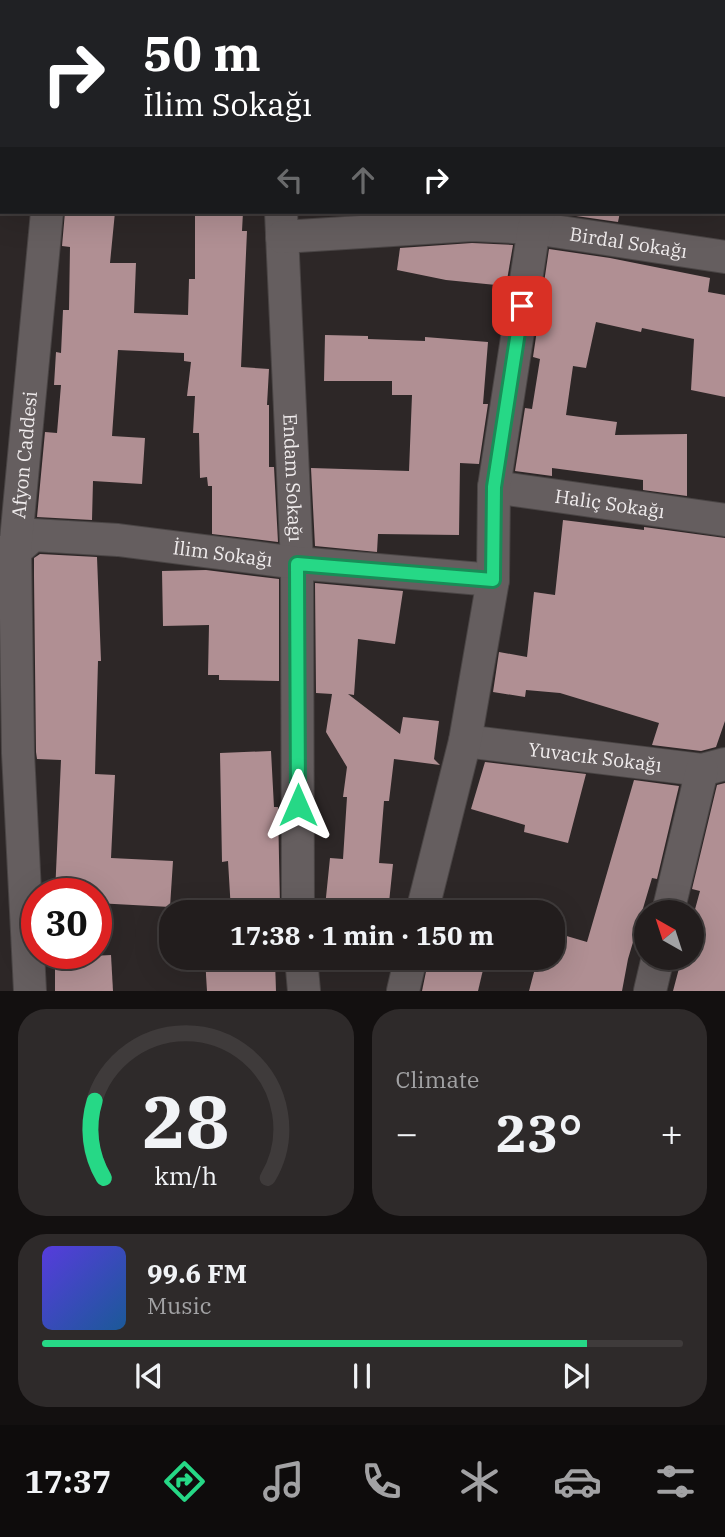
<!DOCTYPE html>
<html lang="en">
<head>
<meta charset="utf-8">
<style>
	body { margin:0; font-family:"IBM Plex Serif",serif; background:#2e2a2a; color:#f1f3f6; height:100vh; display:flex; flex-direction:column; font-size:26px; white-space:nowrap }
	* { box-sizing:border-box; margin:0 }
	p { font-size:23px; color:#a2a2a4 }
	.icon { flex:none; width:38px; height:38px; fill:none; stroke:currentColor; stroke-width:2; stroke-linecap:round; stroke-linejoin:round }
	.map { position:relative; height:991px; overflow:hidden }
	.side { display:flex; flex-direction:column; gap:18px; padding:18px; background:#131010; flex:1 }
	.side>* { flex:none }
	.top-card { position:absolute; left:0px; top:0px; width:726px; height:214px; box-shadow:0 7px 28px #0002,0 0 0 2px #3f3b3b; background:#202124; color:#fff; overflow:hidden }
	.needle { width:46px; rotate:321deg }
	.tools { position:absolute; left:634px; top:900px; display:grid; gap:14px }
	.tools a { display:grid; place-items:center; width:70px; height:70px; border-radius:50%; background:#221d1d; box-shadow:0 7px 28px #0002,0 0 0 2px #3f3b3b; font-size:35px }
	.speed { position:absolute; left:21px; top:878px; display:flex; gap:14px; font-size:35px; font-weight:700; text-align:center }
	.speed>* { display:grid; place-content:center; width:91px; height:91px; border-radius:50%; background:#221d1d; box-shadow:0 7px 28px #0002,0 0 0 2px #3f3b3b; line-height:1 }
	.speed .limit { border:10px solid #d22; background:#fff; color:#111 }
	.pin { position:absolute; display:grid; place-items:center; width:60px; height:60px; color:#fff; margin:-30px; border-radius:14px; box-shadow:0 4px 10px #0006 }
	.me { position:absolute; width:77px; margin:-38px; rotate:0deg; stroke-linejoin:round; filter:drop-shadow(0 0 5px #0008) }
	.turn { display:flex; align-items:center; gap:24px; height:147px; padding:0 28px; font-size:32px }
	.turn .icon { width:91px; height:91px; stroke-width:2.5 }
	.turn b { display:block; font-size:49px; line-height:60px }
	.lanes { display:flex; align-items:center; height:66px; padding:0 28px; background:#0003; justify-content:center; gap:35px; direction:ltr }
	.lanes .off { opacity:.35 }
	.big { font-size:52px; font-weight:700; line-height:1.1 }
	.side .tile { flex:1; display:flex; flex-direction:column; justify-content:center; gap:10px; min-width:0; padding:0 24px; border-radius:28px; background:#2e2a2a }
	.side .dial { align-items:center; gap:0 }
	.dial svg { height:182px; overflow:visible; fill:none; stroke:#3f3b3b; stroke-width:7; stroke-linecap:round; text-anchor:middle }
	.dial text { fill:#f1f3f6; stroke:none }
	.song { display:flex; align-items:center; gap:21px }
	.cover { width:84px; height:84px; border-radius:10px; background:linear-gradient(135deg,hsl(250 70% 55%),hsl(210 70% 35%)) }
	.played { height:7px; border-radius:4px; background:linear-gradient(90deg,#26d886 85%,#3f3b3b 85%) }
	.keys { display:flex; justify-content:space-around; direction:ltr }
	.heat { display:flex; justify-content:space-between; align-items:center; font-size:38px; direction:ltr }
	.side .tiles { flex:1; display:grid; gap:18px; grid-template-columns:1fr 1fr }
	.tile:last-child { grid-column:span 2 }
	.trip { position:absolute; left:159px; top:900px; width:406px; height:70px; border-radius:28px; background:#221d1d; box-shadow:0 7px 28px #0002,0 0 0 2px #3f3b3b; font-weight:700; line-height:70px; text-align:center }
	.tab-bar { display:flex; height:112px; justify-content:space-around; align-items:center; background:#0e0c0c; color:#a2a2a4 }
	.tab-bar .icon { width:49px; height:49px }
	.tab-bar .current { color:#26d886 }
	.tab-bar b { font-size:32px; color:#f1f3f6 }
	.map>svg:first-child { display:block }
	.building { fill:#b08f93 }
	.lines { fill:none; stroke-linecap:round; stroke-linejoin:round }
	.street-casing { stroke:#4a4545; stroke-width:34 }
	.street { stroke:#655e5f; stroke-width:32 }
	.route-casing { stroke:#198c57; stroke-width:18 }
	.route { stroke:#26d886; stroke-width:12 }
	.labels { text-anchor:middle; stroke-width:7; stroke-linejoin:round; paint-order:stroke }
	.street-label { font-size:19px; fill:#f0eced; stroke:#131011 }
</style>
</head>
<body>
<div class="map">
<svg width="725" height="991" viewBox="0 0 725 991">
	<rect width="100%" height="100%" fill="#2d2727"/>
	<g class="building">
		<path d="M65 212H115L110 263H136L134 313 188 315 189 279H195V212H243L242 231H247L241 367 269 369 267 405H269V467H274L278 542 212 534V486H208L207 477 200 478 199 433H193L195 396H187L191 362 184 361V353L118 350 112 436 145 438 142 484 93 481 92 520 37 517 45 432 57 433 61 385H54L56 352 61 353 63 310H69L70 247 62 246Z"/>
		<path d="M570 212H620L618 222 569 215Z"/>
		<path d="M472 243 513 245 506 286 446 280 397 270 400 248Z"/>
		<path d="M549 249 610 258 710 278 708 292 725 295V397L691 390 694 339 642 328 641 332 596 322 586 368 573 366 566 415 617 422 615 435 687 434V496L643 490V480L552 468V476L515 471 525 408 532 409 540 359 533 357Z"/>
		<path d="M325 335 368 336V339L425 341V337L488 342 483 404H488L479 464 460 463 459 535 378 534 377 552 315 546 311 468 409 471 412 395H392V381H324Z"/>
		<path d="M563 520 644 530V527L725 538V721L716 747 701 751 652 745 659 723 560 693 526 690 525 697 493 692 499 652 527 657 534 592 555 595Z"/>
		<path d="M40 554 97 557 101 661H98L95 774 115 775 111 858 173 861 170 907 96 903V894H55L61 760 37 759 36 752 34 576V558Z"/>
		<path d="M206 570 279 579V681L219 680V675H208L209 625 163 626 162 571Z"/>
		<path d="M315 583 403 591 395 644 358 639 354 695 348 694 400 734 403 717 439 721 434 759 440 765 394 759 389 801H384L379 863 393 864 388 912 325 907 330 858 343 859 347 797H343L347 767 326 732 332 694 316 693Z"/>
		<path d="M271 751 274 807H278L280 907 231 911 228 861 222 862 220 753Z"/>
		<path d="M485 762 586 774 568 843 524 832 525 825 471 809Z"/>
		<path d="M634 780 679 786 657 879 652 878 628 959 622 991H529L538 957H553V932L587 942Z"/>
		<path d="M725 783V991H673L682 957H691V924L700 891 692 889 717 785Z"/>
		<path d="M111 955 113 991H55V958Z"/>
		<path d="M429 957H486L478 991H422Z"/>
		<path d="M205 958 275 961 276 991H207Z"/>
	</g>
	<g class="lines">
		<defs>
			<g id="street">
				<path d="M99 0 100 2"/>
				<path d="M174 2 176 0"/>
				<path d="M599 2 600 0"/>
				<path d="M724 45H725"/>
				<path d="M0 135 2 134"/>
				<path id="s1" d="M281 212 297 563 298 912"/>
				<path id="s2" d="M282 237 472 225 534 228 725 257"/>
				<path id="s3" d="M494 487 725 520"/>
				<path id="s4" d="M1 552 15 551 33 535 118 540 297 563 493 580"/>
				<path id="s5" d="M465 741 702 770 725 764"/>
				<path d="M422 912 465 741 493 580 494 487 534 228 539 212"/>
				<path d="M668 912 702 770"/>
				<path d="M301 957 304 991"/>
				<path id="s6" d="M30 991 18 753 15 551 47 212"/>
				<path d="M403 991 411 957"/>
				<path d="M650 991 658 957"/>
			</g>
		</defs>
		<use href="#street" class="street-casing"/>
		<use href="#street" class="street"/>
	</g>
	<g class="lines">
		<defs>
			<path id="route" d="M298 805 297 564 493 580 494 487 522 306"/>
		</defs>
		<use href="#route" class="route-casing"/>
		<use href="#route" class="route"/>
	</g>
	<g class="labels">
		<g class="street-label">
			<text dy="7" stroke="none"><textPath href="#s2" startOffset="348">Birdal Sokağı</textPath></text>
			<text dy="7" stroke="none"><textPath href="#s6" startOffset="537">Afyon Caddesi</textPath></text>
			<text dy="7" stroke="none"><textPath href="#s1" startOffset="266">Endam Sokağı</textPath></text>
			<text dy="7" stroke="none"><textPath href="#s3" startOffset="117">Haliç Sokağı</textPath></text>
			<text dy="7" stroke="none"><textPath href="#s4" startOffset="229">İlim Sokağı</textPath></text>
			<text dy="7" stroke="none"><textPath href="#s5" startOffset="131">Yuvacık Sokağı</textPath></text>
		</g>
	</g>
</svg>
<div class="tools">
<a><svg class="needle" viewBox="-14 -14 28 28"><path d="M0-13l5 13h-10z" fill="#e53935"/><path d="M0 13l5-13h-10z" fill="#a2a2a4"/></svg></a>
</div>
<div class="speed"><div class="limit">30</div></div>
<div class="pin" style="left:522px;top:306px;background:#d93025"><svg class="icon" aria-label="arrive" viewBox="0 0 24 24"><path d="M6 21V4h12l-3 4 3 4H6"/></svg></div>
<svg class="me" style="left:298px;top:805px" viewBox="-20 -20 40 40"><path d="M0-17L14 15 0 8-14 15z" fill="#26d886" stroke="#fff" stroke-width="4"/></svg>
<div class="trip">17:38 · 1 min · 150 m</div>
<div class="top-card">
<div class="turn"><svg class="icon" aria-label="right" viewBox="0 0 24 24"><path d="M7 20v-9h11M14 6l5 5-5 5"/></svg><div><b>50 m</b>İlim Sokağı</div></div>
<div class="lanes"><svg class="icon off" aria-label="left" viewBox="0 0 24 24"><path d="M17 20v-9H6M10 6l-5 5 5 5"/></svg><svg class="icon off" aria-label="ahead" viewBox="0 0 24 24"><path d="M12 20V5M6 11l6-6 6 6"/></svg><svg class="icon" aria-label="right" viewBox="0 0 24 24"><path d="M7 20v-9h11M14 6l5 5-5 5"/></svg></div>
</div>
</div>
<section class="side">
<div class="tiles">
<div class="tile dial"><svg viewBox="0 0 100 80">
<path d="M14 69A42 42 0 1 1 86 69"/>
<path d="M14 69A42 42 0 0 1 10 35" stroke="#26d886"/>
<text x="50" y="56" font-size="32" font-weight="700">28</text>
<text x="50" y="72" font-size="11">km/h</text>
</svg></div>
<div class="tile"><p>Climate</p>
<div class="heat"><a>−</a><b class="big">23°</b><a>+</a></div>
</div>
<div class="tile">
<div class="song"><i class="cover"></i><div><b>99.6 FM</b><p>Music</p></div></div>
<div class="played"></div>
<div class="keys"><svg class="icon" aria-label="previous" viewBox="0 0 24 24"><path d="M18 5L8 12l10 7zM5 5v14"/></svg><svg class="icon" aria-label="pause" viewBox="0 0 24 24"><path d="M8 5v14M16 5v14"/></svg><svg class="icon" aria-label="next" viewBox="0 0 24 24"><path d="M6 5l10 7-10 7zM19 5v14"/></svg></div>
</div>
</div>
</section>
<nav class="tab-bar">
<b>17:37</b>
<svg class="icon current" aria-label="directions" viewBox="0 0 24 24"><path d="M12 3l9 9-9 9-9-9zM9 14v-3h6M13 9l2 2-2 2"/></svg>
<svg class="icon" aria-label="music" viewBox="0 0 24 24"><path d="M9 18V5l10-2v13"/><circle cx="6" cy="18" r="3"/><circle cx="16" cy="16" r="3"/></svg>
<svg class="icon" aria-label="phone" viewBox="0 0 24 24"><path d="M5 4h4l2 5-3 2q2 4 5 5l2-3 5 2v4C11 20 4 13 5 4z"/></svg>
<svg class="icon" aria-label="climate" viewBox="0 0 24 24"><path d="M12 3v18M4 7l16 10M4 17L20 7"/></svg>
<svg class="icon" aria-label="car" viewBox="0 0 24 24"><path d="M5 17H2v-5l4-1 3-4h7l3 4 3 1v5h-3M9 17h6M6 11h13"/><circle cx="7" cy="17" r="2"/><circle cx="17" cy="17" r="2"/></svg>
<svg class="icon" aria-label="filters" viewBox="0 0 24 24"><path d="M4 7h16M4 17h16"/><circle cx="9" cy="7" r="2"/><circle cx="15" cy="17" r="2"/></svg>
</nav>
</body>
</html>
